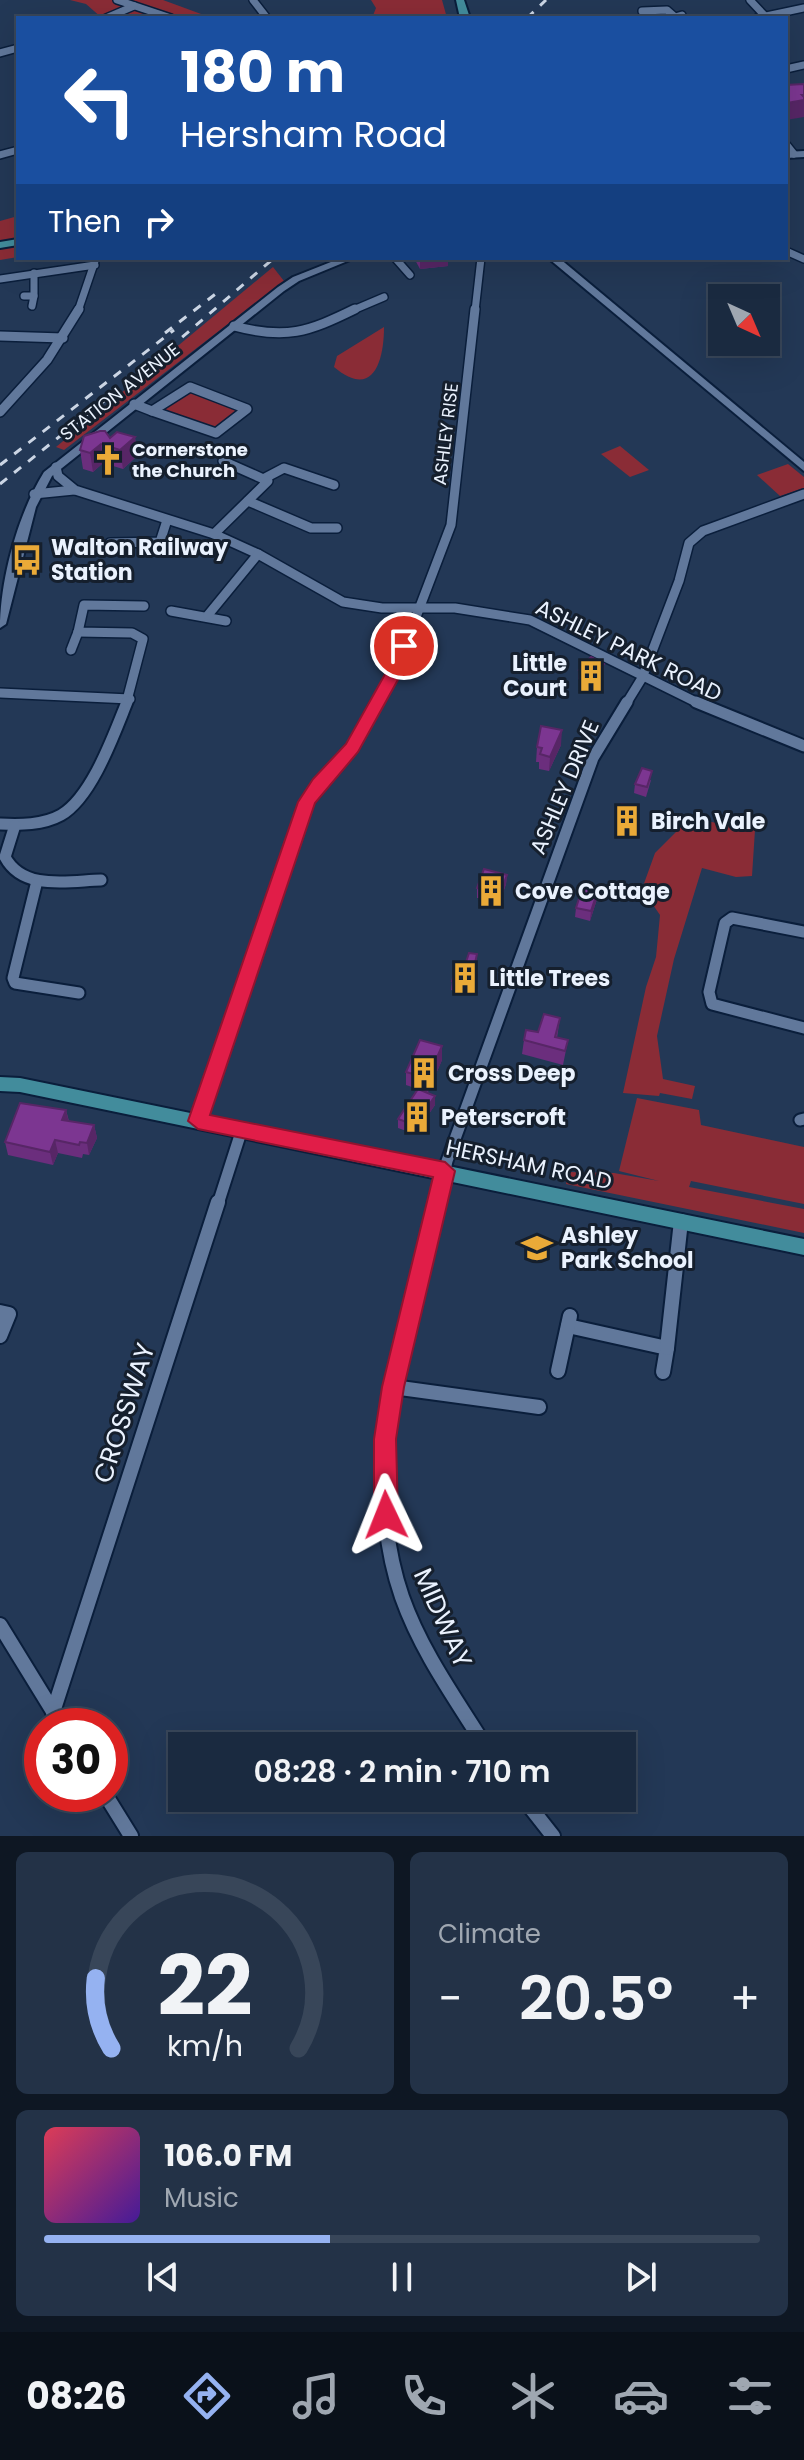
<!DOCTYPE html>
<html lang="en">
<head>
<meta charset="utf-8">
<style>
	body { margin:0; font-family:Poppins,sans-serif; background:#233247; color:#f1f3f6; height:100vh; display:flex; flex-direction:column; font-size:30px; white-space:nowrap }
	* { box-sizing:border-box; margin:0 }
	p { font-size:26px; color:#9fa7b1 }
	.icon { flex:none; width:44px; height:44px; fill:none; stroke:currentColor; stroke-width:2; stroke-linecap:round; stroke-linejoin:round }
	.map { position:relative; height:1836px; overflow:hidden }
	.drawer { display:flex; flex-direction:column; gap:16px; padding:16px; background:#0e1723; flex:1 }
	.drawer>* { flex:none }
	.banner { position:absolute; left:16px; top:16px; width:772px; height:244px; border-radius:0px; box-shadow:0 8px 32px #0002,0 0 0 2px #384659; background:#1a4fa0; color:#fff; overflow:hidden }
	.needle { width:52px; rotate:136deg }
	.fabs { position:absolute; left:708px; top:284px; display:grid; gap:16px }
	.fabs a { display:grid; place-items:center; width:72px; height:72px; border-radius:0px; background:#1a2a40; box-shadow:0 8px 32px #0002,0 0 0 2px #384659; font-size:40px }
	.speed { position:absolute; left:24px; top:1708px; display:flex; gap:16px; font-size:40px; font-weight:700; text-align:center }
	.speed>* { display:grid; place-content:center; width:104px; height:104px; border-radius:50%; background:#1a2a40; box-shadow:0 8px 32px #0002,0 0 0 2px #384659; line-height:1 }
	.speed .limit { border:12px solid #d22; background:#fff; color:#111 }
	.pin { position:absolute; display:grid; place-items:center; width:68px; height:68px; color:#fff; margin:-34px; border:4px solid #fff; border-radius:50%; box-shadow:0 2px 8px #0007 }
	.me { position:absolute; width:88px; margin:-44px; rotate:358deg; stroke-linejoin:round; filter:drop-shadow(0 0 6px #0008) }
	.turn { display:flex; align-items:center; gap:28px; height:168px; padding:0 32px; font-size:36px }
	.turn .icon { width:104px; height:104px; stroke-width:2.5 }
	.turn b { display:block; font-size:56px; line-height:68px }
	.then { display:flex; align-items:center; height:76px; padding:0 32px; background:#0003; gap:16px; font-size:30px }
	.big { font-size:60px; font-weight:600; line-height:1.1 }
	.drawer .card { flex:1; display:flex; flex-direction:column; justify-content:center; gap:12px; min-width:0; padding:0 28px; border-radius:12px; background:#233247 }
	.drawer .dial { align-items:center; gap:0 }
	.dial svg { height:208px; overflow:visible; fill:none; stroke:#384659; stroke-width:7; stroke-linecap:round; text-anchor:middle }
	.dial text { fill:#f1f3f6; stroke:none }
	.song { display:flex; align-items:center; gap:24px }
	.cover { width:96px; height:96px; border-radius:12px; background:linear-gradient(135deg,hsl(350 70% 55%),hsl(260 70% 35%)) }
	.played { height:8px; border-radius:4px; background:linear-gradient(90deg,#95b2f1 40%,#384659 40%) }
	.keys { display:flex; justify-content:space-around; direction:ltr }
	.heat { display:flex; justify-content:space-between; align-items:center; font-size:44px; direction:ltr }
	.drawer .tiles { flex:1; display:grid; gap:16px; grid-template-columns:1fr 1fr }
	.card:last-child { grid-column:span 2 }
	.trip { position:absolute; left:168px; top:1732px; width:468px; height:80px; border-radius:0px; background:#1a2a40; box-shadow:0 8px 32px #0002,0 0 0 2px #384659; font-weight:600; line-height:80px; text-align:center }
	.tab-bar { display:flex; height:128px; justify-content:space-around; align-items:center; background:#0a111a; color:#9fa7b1 }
	.tab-bar .icon { width:56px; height:56px }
	.tab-bar .selected { color:#95b2f1 }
	.tab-bar b { font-size:36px; color:#f1f3f6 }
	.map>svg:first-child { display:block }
	.green { fill:#8a2c36 }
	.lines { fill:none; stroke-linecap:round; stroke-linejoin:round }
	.street-far3-casing { stroke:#0a1e3b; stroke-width:10 }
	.street-far2-casing { stroke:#0a1e3b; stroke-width:12 }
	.street-far1-casing { stroke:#0a1e3b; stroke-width:15 }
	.street-casing { stroke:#0a1e3b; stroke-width:18 }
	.secondary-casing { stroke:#0a1e3b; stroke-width:4 }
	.primary-casing { stroke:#0a1e3b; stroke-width:4 }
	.street-far3 { stroke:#61789b; stroke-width:7 }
	.street-far2 { stroke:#61789b; stroke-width:9 }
	.street-far1 { stroke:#61789b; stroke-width:11 }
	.street { stroke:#61789b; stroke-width:14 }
	.secondary { fill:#61789b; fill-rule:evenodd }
	.primary { fill:#428c9c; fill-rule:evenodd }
	.rail { stroke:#cbd5e4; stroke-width:3; stroke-dasharray:9 9; stroke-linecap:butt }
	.wall { fill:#6b2e7d }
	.shaded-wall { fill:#572666 }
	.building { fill:#7c3691; stroke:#572666; stroke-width:2 }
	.route { fill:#e11d48; stroke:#92132f; stroke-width:2 }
	.labels { text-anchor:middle; stroke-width:6; stroke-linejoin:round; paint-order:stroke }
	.far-street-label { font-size:18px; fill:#eaf2fe; stroke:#151f2d }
	.far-poi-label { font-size:18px; font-weight:bold; fill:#eaf2fe; stroke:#151f2d; text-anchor:start }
	.poi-label { font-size:22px; font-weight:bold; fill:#eaf2fe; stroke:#151f2d; text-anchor:start }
	.street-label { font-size:22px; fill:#eaf2fe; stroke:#151f2d }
	.near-street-label { font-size:26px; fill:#eaf2fe; stroke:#151f2d }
</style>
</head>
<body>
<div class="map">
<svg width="804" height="1836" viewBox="0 0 804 1836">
	<rect width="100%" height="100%" fill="#233856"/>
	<g class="green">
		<path d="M70 0H163L212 18H102L86 4Z"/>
		<path d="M371 0H442L447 18H372L376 8Z"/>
		<path d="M18 216V257L0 260V221Z"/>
		<path d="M273 267 284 281 64 450 56 447Z"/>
		<path d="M384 327C384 361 373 400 334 367L337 356Z"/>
		<path d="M184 390 243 407 220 430 162 411Z"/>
		<path d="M620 446 649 470 630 477 601 454Z"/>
		<path d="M788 464 804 477V488L780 496 757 475Z"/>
		<path d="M690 818 755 830 752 876 736 877 702 868 674 959 657 1036 663 1079 695 1086 692 1099 660 1093 659 1096 623 1093 646 987 656 957 660 915 642 889 655 853Z"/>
		<path d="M637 1098 699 1110 701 1125 804 1147V1204L691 1181 689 1187 804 1209V1233L566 1184 568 1172 614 1173 659 1181 619 1171Z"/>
	</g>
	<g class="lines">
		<defs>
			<g id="street-far3">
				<path d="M117 0 171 18"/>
				<path d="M253 0 267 18"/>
				<path d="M750 0 765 16"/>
				<path d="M642 11 667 10 675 17 682 15"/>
				<path d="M106 18 134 6"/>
				<path d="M757 18 804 8"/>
				<path d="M0 53 18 48"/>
				<path d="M786 69 804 65"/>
				<path d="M786 144 794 154"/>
				<path d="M0 155 18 150"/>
				<path d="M786 251 804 259"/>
				<path d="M395 258 410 275"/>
				<path d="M34 273V296"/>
				<path d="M0 279 95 265"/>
				<path d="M24 296H34L32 306"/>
				<path d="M78 311 96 258"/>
				<path d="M351 311 384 297"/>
				<path d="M475 311 481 258"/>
			</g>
			<g id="street-far2">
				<path d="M234 326C286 340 308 332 355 309"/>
				<path d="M0 336 63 338"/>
				<path d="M190 387 247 409 216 433 152 411Z"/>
				<path d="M134 404 152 411"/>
				<path d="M0 412 47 360 79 309"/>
				<path d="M56 467 58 476 75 490 214 534 258 554 343 602 382 608H455L530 620 700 704"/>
				<path d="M265 478 284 468 334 485"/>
				<path d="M34 494 74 490"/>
				<path d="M248 501 311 528H337"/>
				<path d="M214 534 268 481 223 461"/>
				<path d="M110 543 160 542 167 520"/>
				<path d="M171 611 226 621"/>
				<path d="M208 615 258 554"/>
				<path d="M71 650 78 632"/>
				<path d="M0 693 130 699"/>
				<path d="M126 704 143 639 132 633 78 632 84 605 144 606"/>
				<path d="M376 704 397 667 451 525 475 309"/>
				<path d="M626 704 642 678 679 581 689 543 703 531 804 494"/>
			</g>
			<g id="street-far1">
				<path d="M696 702 804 746"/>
				<path d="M0 824C20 825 43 825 61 815 92 797 114 734 127 702"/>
				<path d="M15 825 5 857C23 891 68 881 101 880"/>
				<path d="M37 881 13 978 15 983 79 993"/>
				<path d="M804 932 732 918 725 923 709 992 712 1004 804 1028"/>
				<path d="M800 1120 804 1119"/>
				<path d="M198 1121 307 802 352 748 377 702"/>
				<path d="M218 1204 242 1129"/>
				<path d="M437 1204 447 1161 593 758 627 702"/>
			</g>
			<g id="street">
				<path d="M437 1202C407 1329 357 1467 402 1597 421 1651 455 1698 485 1746"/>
				<path d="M0 1312 9 1314 0 1336"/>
				<path d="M568 1326 667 1348 663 1372"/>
				<path d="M667 1348 681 1221"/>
				<path d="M558 1371 570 1316"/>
				<path d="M393 1387 539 1407"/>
				<path d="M0 1625 62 1726"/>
				<path d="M53 1712 218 1202"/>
				<path d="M105 1794 131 1836"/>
				<path d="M523 1798 553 1836"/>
			</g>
			<g id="secondary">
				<path d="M804 151V157L786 158V152Z"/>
				<path d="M341 258H355L299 281 284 291 52 476 36 507 6 624 0 628C0 579 18 514 44 472L278 287 293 277Z"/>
				<path d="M548 258H559L804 462V471Z"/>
			</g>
			<g id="primary">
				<path d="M456 0H464L470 18H460Z"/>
				<path d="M18 239V245L0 248V242Z"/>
				<path d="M0 1077 20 1078 804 1239V1255L20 1092 0 1091Z"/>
			</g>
		</defs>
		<use href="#street-far3" class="street-far3-casing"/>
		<use href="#street-far2" class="street-far2-casing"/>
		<use href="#street-far1" class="street-far1-casing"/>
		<use href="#street" class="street-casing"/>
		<use href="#secondary" class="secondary-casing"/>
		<use href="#primary" class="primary-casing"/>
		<use href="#street-far3" class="street-far3"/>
		<use href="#street-far2" class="street-far2"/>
		<use href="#street-far1" class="street-far1"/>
		<use href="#street" class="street"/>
		<use href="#secondary" class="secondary"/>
		<use href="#primary" class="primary"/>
		<g class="rail">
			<path d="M527 18 546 0"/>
			<path d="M165 333 218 292"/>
			<path d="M0 465 174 330"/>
			<path d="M0 484 158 358 274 258"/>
		</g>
	</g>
	<g class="wall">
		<path d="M414 258H456L448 260V266L420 269Z"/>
		<path d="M135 437 137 456 123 469 103 463 93 472 83 469 80 450 110 438Z"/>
		<path d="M579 670 603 673 592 685 578 679Z"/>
		<path d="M561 745 549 771 539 769V762H536L537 747Z"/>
		<path d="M651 780 646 797 634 793 635 784Z"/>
		<path d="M638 807 636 816 631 833 617 829 618 820Z"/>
		<path d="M507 875 506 884 500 902 493 901 491 907 480 904V898H477V888Z"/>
		<path d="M598 890 597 899 590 921 575 917 576 908Z"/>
		<path d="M477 954V964L470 995 451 990 452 981 465 965Z"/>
		<path d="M560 1018 557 1038 568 1040 563 1065 522 1054 524 1040 538 1032Z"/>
		<path d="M442 1046V1060L428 1092 420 1090 435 1096V1105L415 1134 398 1128V1119L418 1089 406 1085V1072Z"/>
		<path d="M66 1110 69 1121 94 1125 97 1138 89 1155 83 1154 82 1158 58 1153 53 1165 8 1155 5 1142Z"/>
	</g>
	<g class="shaded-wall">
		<path d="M802 95H804V117L786 120 787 103Z"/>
		<path d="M420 258H456L448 260V266L420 269Z"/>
		<path d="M135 437 137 456 123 469 120 450Z"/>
		<path d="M101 444 103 463 93 472 90 453Z"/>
		<path d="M604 664 603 673 592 685 593 676Z"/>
		<path d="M562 730 561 745 549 771 550 757Z"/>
		<path d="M638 807 636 816 631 833 632 823Z"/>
		<path d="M507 875 506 884 500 902V893Z"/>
		<path d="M598 890 597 899 590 921 591 911Z"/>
		<path d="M477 954V964L470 995V985Z"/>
		<path d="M442 1046V1060L428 1092V1078Z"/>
		<path d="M435 1096V1105L415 1134V1125Z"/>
		<path d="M66 1110 69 1123 62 1120Z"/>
		<path d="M94 1125 97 1138 89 1155 87 1143Z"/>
		<path d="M55 1140 58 1153 53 1165 50 1152Z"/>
	</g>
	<g class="building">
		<path d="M804 84V95H802L804 97V100L787 103 786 102V85Z"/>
		<path d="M100 431H105L110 438 117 432 135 437 120 450 101 444 90 453 80 450 84 436Z"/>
		<path d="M591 657 604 664 593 676 579 670Z"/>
		<path d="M541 726 562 730 550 757 540 754 542 748 537 747Z"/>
		<path d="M642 768 652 771 647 787 635 784Z"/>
		<path d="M622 804 638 807 632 823 618 820Z"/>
		<path d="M484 869 507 875 500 893 494 892 492 897 480 894 482 889 477 888Z"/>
		<path d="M583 886 598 890 591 911 576 908Z"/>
		<path d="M469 953 477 954 470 985 452 981 458 963 465 965Z"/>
		<path d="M544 1014 560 1018 555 1037 568 1040 565 1051 524 1040 526 1030 538 1032Z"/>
		<path d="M420 1040 442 1046 428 1078 406 1072Z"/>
		<path d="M418 1089 435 1096 415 1125 398 1119Z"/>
		<path d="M20 1103 66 1110 62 1120 94 1125 87 1143 80 1142 79 1145 55 1140 50 1152 5 1142Z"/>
	</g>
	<path class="route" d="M404 641 412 646 405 667 358 752 315 803 210 1115 445 1162 455 1171 404 1387 396 1439 398 1515 394 1523 386 1526 378 1523 374 1515V1439L382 1387 433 1177 198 1129 188 1121 298 802 313 779 346 744 389 667 396 646Z"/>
	<defs>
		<symbol id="church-bare" viewBox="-9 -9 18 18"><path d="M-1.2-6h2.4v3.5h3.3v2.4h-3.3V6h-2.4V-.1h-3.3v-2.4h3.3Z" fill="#eaaa38" stroke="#151f2d" stroke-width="2.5" paint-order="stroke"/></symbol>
		<symbol id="bus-bare" viewBox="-9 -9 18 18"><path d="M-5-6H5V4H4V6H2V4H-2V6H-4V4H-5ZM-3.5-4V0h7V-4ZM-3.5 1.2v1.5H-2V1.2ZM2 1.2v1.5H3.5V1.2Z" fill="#eaaa38" stroke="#151f2d" stroke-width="2.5" paint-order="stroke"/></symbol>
		<symbol id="building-bare" viewBox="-9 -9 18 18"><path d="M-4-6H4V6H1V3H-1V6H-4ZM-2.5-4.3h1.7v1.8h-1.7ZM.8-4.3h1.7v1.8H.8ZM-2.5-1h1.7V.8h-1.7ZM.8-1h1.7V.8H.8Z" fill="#eaaa38" stroke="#151f2d" stroke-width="2.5" paint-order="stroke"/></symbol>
		<symbol id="school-bare" viewBox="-9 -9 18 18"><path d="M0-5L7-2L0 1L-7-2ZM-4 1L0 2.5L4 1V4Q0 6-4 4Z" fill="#eaaa38" stroke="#151f2d" stroke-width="2.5" paint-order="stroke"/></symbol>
	</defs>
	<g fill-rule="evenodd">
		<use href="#church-bare" x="86" y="438" width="44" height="44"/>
		<use href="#bus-bare" x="5" y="538" width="44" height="44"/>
		<use href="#building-bare" x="569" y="654" width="44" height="44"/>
		<use href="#building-bare" x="605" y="799" width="44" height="44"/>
		<use href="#building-bare" x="469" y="869" width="44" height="44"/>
		<use href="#building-bare" x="443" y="956" width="44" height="44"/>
		<use href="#building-bare" x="402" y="1051" width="44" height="44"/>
		<use href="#building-bare" x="395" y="1095" width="44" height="44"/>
		<use href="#school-bare" x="515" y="1226" width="44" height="44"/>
	</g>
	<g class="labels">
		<g class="far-street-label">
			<text transform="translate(120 392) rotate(-38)" y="6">STATION AVENUE</text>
			<text transform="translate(446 434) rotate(-83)" y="6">ASHLEY RISE</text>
		</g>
		<g class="far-poi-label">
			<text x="132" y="456">Cornerstone<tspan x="132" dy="21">the Church</tspan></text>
		</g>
		<g class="poi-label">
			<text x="51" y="555">Walton Railway<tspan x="51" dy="25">Station</tspan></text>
			<text x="567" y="671" text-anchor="end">Little<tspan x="567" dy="25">Court</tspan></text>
			<text x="651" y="829">Birch Vale</text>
			<text x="515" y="899">Cove Cottage</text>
			<text x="489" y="986">Little Trees</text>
			<text x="448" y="1081">Cross Deep</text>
			<text x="441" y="1125">Peterscroft</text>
			<text x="561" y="1243">Ashley<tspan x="561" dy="25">Park School</tspan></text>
		</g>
		<g class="street-label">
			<text transform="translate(629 650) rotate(26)" y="8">ASHLEY PARK ROAD</text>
			<text transform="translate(564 787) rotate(-67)" y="8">ASHLEY DRIVE</text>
			<text transform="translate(529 1164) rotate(12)" y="8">HERSHAM ROAD</text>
		</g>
		<g class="near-street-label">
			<text transform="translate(124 1413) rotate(-72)" y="9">CROSSWAY</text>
			<text transform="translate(443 1618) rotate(66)" y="9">MIDWAY</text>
		</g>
	</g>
</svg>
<div class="fabs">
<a><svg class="needle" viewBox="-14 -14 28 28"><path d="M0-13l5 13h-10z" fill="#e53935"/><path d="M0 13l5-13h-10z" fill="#9fa7b1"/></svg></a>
</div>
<div class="speed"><div class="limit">30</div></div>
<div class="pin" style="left:404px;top:646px;background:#d93025"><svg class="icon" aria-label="arrive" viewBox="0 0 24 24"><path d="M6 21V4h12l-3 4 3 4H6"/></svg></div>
<svg class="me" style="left:386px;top:1515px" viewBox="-20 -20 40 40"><path d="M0-17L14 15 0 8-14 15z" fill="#e11d48" stroke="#fff" stroke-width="4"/></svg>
<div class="trip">08:28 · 2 min · 710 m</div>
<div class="banner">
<div class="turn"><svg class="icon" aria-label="left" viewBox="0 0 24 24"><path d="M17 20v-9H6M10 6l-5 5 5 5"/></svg><div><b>180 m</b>Hersham Road</div></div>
<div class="then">Then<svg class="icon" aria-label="right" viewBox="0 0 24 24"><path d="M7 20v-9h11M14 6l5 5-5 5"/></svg></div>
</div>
</div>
<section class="drawer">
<div class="tiles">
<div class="card dial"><svg viewBox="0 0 100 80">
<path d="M14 69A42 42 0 1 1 86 69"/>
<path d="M14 69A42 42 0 0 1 8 42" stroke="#95b2f1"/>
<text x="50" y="56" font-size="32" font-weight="700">22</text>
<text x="50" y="72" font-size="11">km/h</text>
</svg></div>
<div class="card"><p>Climate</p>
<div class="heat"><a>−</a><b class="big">20.5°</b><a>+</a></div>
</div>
<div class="card">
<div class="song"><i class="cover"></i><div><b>106.0 FM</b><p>Music</p></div></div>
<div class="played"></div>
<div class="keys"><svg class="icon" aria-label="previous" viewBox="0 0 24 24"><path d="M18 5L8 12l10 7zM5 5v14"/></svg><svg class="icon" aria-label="pause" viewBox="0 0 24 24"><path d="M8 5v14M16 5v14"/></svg><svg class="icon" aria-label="next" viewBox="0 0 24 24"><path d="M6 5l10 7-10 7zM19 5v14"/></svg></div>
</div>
</div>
</section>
<nav class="tab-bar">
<b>08:26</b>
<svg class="icon selected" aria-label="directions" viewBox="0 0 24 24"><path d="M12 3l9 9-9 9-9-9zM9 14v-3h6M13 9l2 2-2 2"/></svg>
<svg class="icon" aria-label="music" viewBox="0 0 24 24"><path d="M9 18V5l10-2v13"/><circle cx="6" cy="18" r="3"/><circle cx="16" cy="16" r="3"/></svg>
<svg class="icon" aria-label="phone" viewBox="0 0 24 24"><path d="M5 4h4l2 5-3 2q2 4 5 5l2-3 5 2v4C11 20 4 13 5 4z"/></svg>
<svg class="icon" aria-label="climate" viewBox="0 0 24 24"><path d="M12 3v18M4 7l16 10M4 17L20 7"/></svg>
<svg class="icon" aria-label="car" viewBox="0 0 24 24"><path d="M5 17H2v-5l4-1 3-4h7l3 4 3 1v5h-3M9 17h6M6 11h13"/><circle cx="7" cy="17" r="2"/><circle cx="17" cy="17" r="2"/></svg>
<svg class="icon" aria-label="filters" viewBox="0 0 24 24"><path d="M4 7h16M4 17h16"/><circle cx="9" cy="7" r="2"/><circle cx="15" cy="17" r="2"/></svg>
</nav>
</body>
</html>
